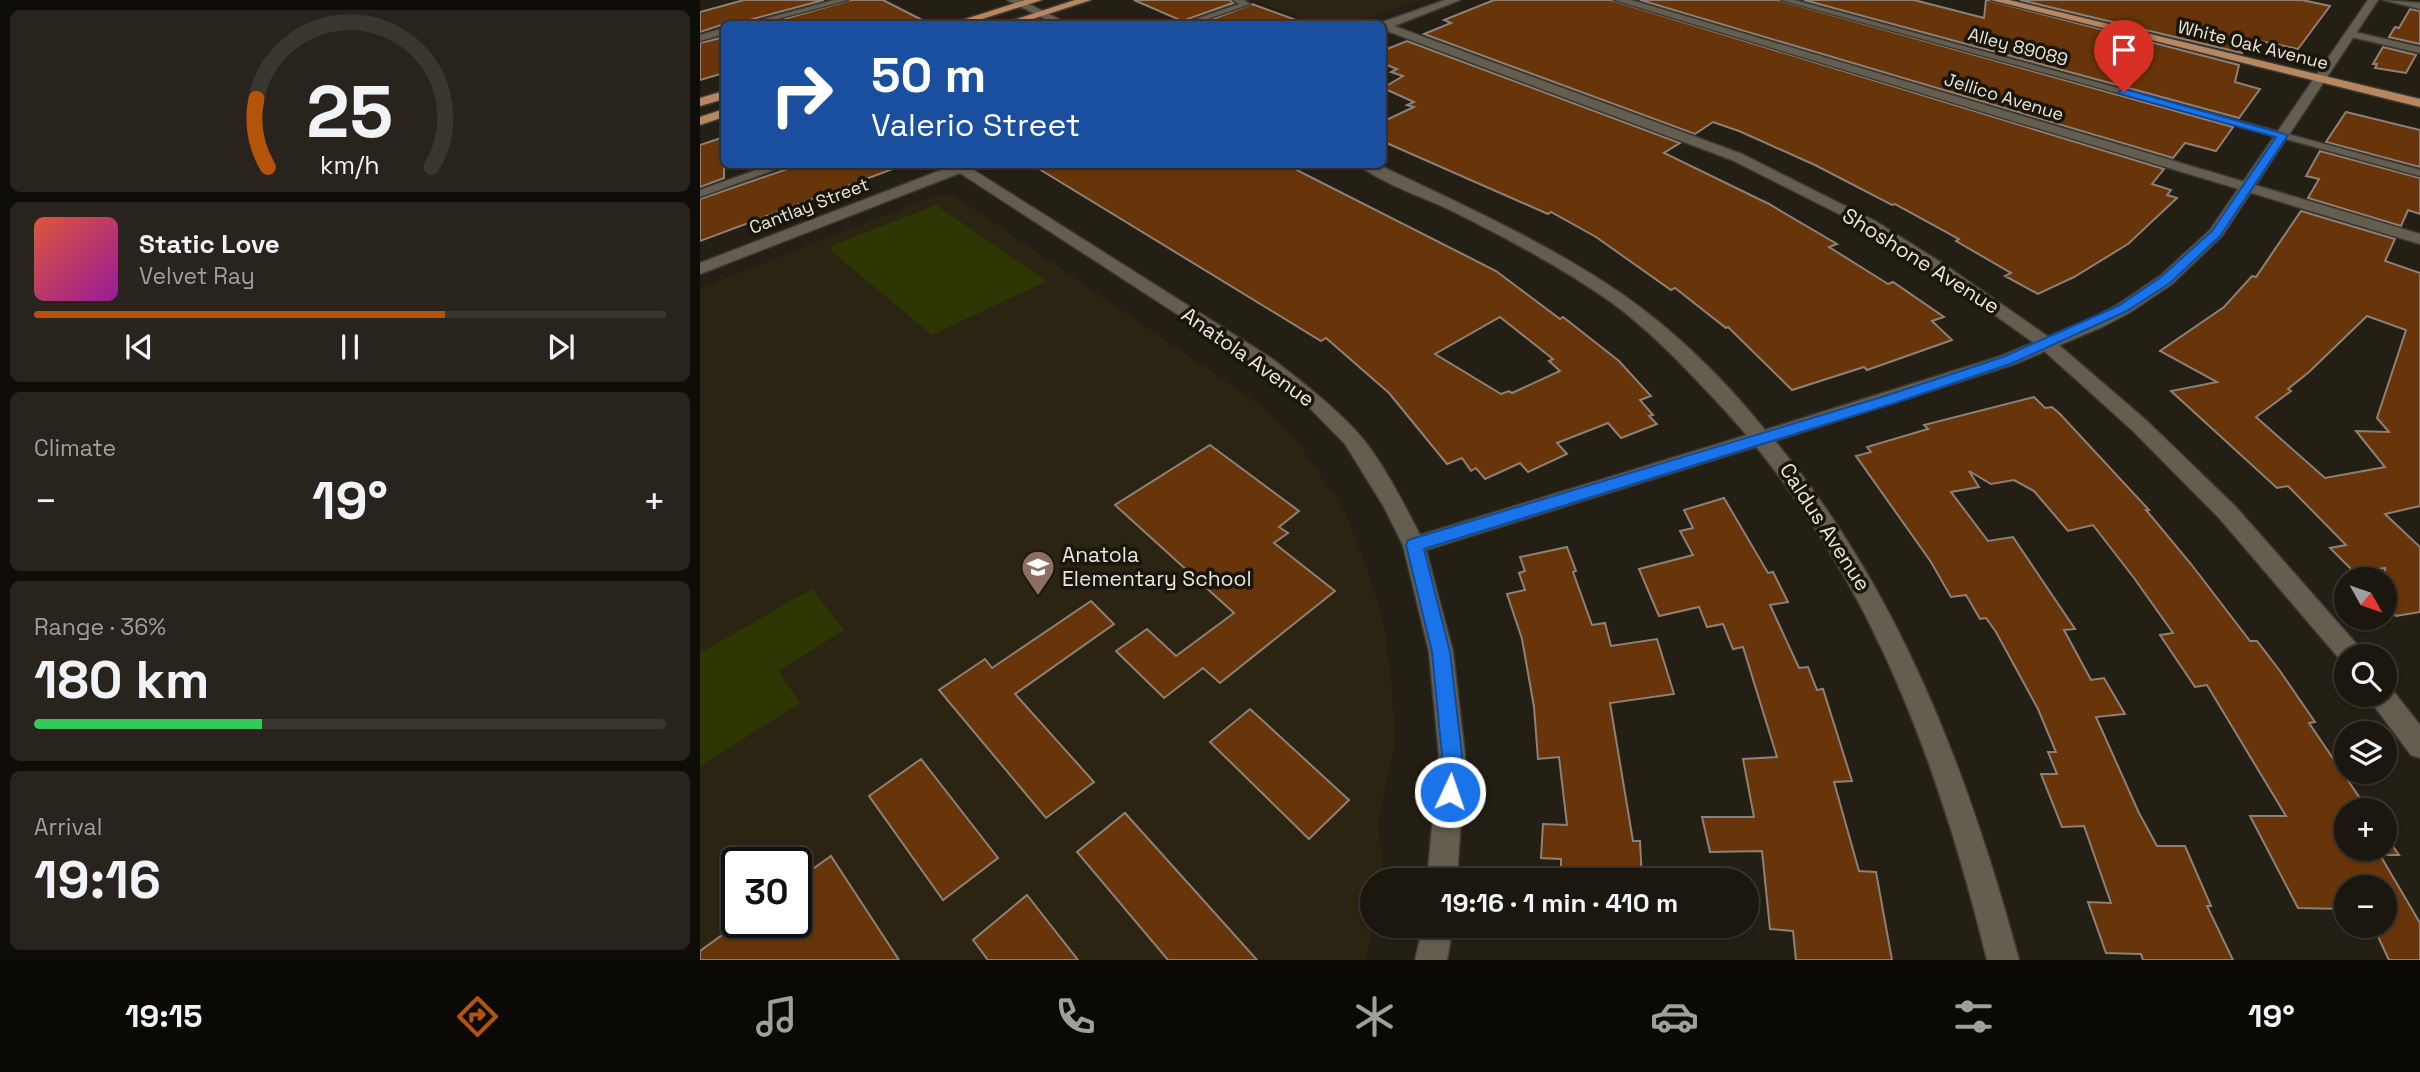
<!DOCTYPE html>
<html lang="en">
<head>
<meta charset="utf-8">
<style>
	body { margin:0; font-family:"Space Grotesk",sans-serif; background:#28241d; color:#f1f3f6; height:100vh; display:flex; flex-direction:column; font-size:26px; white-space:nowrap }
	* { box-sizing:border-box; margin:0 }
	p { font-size:23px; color:#a09f9e }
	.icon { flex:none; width:38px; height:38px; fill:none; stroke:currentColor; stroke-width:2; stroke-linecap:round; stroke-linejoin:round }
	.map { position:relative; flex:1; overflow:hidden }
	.details { display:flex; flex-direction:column; gap:10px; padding:10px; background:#0f0d08; width:700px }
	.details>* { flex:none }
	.guide { position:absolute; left:21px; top:21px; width:665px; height:147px; border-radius:10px; box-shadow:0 2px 5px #0004,0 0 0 2px #39362f; background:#1a4fa0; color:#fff; overflow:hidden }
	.needle { width:46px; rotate:130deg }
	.buttons { position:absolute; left:1634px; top:567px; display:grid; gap:14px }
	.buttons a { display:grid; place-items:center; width:63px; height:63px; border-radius:50%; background:#1b170f; box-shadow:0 2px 5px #0004,0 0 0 2px #39362f; font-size:35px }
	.speed { position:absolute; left:21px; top:847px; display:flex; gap:14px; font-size:35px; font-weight:700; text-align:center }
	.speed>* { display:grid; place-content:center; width:91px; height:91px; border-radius:50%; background:#1b170f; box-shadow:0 2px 5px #0004,0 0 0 2px #39362f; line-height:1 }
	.speed .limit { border:4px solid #111; border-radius:10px; background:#fff; color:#111 }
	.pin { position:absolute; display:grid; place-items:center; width:60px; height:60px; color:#fff; margin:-72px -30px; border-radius:50% 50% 50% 0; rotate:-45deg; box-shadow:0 0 7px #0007 }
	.pin .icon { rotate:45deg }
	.me { position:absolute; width:77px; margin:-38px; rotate:3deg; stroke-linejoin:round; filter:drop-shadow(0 0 5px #0008) }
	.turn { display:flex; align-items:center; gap:24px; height:147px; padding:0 35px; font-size:32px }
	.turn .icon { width:91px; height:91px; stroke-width:2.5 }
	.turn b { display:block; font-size:49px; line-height:60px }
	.big { font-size:52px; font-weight:700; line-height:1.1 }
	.details .widget { flex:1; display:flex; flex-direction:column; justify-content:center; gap:10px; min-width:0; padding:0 24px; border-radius:10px; background:#28241d }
	.details .dial { align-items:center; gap:0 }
	.dial svg { height:182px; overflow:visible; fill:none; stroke:#39362f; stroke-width:7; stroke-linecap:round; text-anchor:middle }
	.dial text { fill:#f1f3f6; stroke:none }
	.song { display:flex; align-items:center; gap:21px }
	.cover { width:84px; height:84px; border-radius:10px; background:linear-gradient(135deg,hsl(10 70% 55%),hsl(300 70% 35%)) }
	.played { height:7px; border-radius:4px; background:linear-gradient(90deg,#b45309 65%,#39362f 65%) }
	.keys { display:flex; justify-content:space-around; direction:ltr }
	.heat { display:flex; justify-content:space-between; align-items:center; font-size:38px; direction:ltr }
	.charge { height:10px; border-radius:5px; background:linear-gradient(90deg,#34c759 36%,#39362f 0) }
	.trip { position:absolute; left:660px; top:868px; width:399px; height:70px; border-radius:35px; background:#1b170f; box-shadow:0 2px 5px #0004,0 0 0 2px #39362f; font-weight:700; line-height:70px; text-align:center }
	.dock { display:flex; height:112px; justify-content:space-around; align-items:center; background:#0b0906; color:#a09f9e }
	.dock .icon { width:49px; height:49px }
	.dock .selected { color:#b45309 }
	.dock b { font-size:32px; color:#f1f3f6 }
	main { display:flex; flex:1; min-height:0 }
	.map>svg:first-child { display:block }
	.built { fill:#2c2412; fill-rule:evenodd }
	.green { fill:#2e3604 }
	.building { fill:#673509; stroke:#8e8077; stroke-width:2; fill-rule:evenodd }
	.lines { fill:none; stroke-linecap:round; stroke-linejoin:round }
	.lane-casing { stroke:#3d3a32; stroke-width:3 }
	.street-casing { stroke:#3d3a32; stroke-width:3 }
	.secondary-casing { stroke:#3d3a32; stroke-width:3 }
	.primary-casing { stroke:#3d3a32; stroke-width:3 }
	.lane { fill:#645e51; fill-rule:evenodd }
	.street { fill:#645e51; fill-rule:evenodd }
	.secondary { fill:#645e51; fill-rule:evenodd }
	.primary { fill:#b78762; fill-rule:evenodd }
	.route { fill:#1a73e8; stroke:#114b97; stroke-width:2 }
	.labels { text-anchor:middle; stroke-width:7; stroke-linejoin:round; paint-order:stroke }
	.far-street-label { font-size:18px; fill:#e9e6de; stroke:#1b160b }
	.street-label { font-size:21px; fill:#e9e6de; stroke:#1b160b }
	.poi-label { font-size:21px; fill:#e9e6de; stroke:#1b160b; text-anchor:start }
</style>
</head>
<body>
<main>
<section class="details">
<div class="widget dial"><svg viewBox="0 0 100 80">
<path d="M14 69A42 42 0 1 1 86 69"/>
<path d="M14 69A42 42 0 0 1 9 39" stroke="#b45309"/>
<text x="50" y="56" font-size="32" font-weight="700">25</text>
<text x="50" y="72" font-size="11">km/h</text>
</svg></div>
<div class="widget">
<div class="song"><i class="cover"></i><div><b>Static Love</b><p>Velvet Ray</p></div></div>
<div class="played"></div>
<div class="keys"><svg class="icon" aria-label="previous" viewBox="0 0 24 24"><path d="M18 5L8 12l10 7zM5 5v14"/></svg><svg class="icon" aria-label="pause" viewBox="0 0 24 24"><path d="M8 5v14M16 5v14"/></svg><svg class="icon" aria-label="next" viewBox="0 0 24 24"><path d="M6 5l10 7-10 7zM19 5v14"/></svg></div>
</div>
<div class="widget"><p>Climate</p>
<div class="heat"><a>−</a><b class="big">19°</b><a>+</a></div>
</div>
<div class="widget"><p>Range · 36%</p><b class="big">180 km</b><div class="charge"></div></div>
<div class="widget"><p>Arrival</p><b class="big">19:16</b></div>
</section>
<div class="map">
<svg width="1720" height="960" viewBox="0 0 1720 960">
	<rect width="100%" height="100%" fill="#241f14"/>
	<g class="built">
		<path d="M552 0H722L648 24H617Z"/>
		<path d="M253 195 557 403 600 445 644 510 667 568 684 626 692 690 695 745 678 820 683 863 682 880H672L674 926 665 960H0V288L232 197ZM37 863H96V922H37Z"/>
	</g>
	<g class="green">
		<path d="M236 205 346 281 232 335 130 250 134 245Z"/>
		<path d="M112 589 144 630 78 671 100 703 0 766V653Z"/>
	</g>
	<g class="building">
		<path d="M44 0H124L45 21 43 24H24L0 32V12Z"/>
		<path d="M151 0H183L230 24H66Z"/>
		<path d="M434 0H530L533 3 482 21Z"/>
		<path d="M794 0H911L1464 169 1452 184 1471 190 1467 195 1477 198 1428 244 1374 277 1338 294 1305 276 1311 273 1256 241 1259 239 1195 204 1192 205 1115 165 1039 131 1013 122 995 134 724 34 751 23 744 20Z"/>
		<path d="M940 0H1078L1533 127 1516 151 1485 143 1473 158Z"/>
		<path d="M1104 0H1214L1284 18 1286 0H1288L1539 65 1535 82 1560 89 1539 118Z"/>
		<path d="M1320 0H1602L1630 6 1598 49 1546 38 1542 53Z"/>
		<path d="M552 4 599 21 598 24H500Z"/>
		<path d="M1710 9 1720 11V44L1689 37 1695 27 1699 28Z"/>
		<path d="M24 37V73L0 80V43Z"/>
		<path d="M707 41 980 143 964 153 1069 204 1137 244 1129 247 1188 284 1193 282 1244 317 1232 321 1252 340 1167 370 1164 367 1092 390 1028 327 1026 328 975 288 971 290 896 237 851 212 848 214 682 141V122L714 107 707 105 714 102 683 88 703 76 691 72 697 69 682 63V51Z"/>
		<path d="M1683 47 1716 55 1706 73 1675 68 1677 64H1673Z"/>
		<path d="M1646 112 1720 130V167L1626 142Z"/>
		<path d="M24 137V178L0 187V145Z"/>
		<path d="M1620 151 1720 178V214L1708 210 1701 226 1608 198 1619 179 1606 176Z"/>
		<path d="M102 164H198V167L0 241V199Z"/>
		<path d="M331 164H585L796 271 860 319 863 317 919 361 951 396 940 400 953 415 949 416 957 424 921 438 908 423 857 443 867 454 828 472 820 463 785 479 776 468 771 471 762 458 747 464 689 393 626 338 621 341ZM800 317 853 359 849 361 860 371 812 393 809 391 801 394 735 354Z"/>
		<path d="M1601 211 1695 239 1685 261 1720 273V506L1685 514 1720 547V612L1696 616 1685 605V568L1655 573 1630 548 1646 545 1588 486 1577 488 1471 391 1517 382 1460 351 1524 307 1552 276 1556 277ZM1667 316 1706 330 1677 418 1689 432 1656 431 1685 467 1625 478 1556 417 1591 391 1588 389 1609 372Z"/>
		<path d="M1334 397 1345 408 1352 407 1360 414 1449 510H1446L1491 564 1550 641H1557L1580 671 1615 722 1609 723 1668 810H1647V849H1685V835L1699 855H1680L1720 923V960H1689L1673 926H1685V887H1647V909L1598 908 1550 816H1586L1507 685 1495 687 1460 635 1473 633 1434 578 1393 525 1368 531 1334 491 1314 480 1291 484 1269 471 1279 487 1251 492 1288 541 1313 537 1375 629 1364 630 1391 680 1404 678 1425 714 1396 717 1439 813 1457 846H1485L1511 906H1507L1533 960H1443L1441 954 1406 953 1388 902 1411 903 1384 826 1362 827 1341 774H1357L1348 752H1356L1338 709 1296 632 1286 618 1280 619 1266 595 1251 597 1231 562 1156 456 1171 452 1167 447 1228 429 1224 425Z"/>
		<path d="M510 445 599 511 579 527 588 533 574 543 635 591 520 683 503 668 464 698 416 651 447 629 476 656 534 613 415 505Z"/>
		<path d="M1024 498 1068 573 1073 572 1088 602 1070 605 1099 668 1108 667 1117 690 1123 689 1152 781 1134 782 1159 871 1176 872 1192 960H1096L1093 931 1070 929 1062 851 1010 852 1002 817H1054L1043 759 1077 757 1043 647 1033 649 1023 624 1007 627 999 607 959 616 939 569 993 555 980 531 993 528 984 510Z"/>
		<path d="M867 547 876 571 873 572 892 625 905 623 911 646 957 639 974 694 910 703 933 841H940L942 880H861V859L841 858 843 824 867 825 859 757 838 759 834 707 822 639 807 594 825 590 819 573 825 571 820 557Z"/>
		<path d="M391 601 414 624 315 694 394 782 346 818 239 690 285 659 292 668Z"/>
		<path d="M550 709 649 800 609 839 510 742Z"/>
		<path d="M221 759 298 858 243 900 169 796Z"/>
		<path d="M425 813 557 960H468L377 852Z"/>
		<path d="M131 856 199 960H0V951L40 922H96V881Z"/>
		<path d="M327 895 378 960H288L273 940Z"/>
	</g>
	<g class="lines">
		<defs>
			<g id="lane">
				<path d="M134 0H148L58 24H46Z"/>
				<path d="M533 0H544L550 4 493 24H482L539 4Z"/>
				<path d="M1081 0H1094L1720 170V176Z"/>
				<path d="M24 28V34L0 41V35Z"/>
				<path d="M1650 31 1720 47V53L1647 36V32Z"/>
				<path d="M73 164H90L0 197V190Z"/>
			</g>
			<g id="street">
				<path d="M745 0H760L694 26 1042 154 1175 221 1245 265 1353 340 1447 421 1536 507 1661 649 1664 656H1647V665L1643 663 1520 519 1433 431 1341 348 1233 271 1165 227 1032 160 682 29V24H677Z"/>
				<path d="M914 0H931L1720 234V244Z"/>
				<path d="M1683 0 1720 3V9Z"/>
				<path d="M257 164H278L272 169 571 358C601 381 631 404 657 432 682 460 703 502 720 535L1057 432H1071L1074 437 1071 442 726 550 753 652 765 755 757 880H727L739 755 729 652 703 545 684 507 645 444 602 400 557 366 260 173 0 274V263Z"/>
				<path d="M1685 685 1690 687 1720 725V758L1711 755 1672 703 1668 695H1685Z"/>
				<path d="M723 926H753L747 960H715Z"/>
			</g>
			<g id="secondary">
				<path d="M307 0H321L369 24H355Z"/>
				<path d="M1668 0H1678L1522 236 1472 284 1429 313 1402 327 1315 364 1075 441C1200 592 1268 772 1319 960H1287C1234 745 1159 546 1001 385 973 355 944 326 911 302 858 265 801 235 744 207 721 197 675 180 658 164H677C761 204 846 242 922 294 975 331 1025 380 1065 430L1301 356 1390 319 1417 305 1460 276 1510 230Z"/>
			</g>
			<g id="primary">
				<path d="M325 0H342L266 24H250Z"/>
				<path d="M375 0H391L317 24H301Z"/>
				<path d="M1291 0H1309L1720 99V107Z"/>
				<path d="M24 91V99L0 106V98Z"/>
				<path d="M24 109V117L0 125V117Z"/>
			</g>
		</defs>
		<use href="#lane" class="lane-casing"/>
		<use href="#street" class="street-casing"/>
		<use href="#secondary" class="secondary-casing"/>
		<use href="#primary" class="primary-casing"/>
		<use href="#lane" class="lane"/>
		<use href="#street" class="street"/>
		<use href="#secondary" class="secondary"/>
		<use href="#primary" class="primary"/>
	</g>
	<path class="route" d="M1424 89 1588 135 1520 236 1470 283 1427 311 1313 363 1195 403 724 549 750 652 762 755 761 792 757 799 750 802 743 799 740 792 742 755 732 652 706 545 708 540 1185 396 1303 357 1418 306 1461 277 1512 231 1576 137 1420 94 1419 92Z"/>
	<defs>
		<symbol id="school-pin" viewBox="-11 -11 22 30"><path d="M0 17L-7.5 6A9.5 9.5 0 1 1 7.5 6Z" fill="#8d6e63" stroke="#1b160b"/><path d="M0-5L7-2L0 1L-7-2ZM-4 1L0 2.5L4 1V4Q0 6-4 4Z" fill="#fff"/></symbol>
	</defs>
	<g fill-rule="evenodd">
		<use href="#school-pin" x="319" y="548" width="38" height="52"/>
	</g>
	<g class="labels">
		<g class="far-street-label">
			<text transform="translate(1553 45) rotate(14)" y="6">White Oak Avenue</text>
			<text transform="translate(1318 47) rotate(15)" y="6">Alley 89089</text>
			<text transform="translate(1304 97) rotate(17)" y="6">Jellico Avenue</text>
			<text transform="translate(109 206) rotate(-21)" y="6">Cantlay Street</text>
		</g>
		<g class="street-label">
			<text transform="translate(1221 261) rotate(32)" y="7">Shoshone Avenue</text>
			<text transform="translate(548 357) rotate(35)" y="7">Anatola Avenue</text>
			<text transform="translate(1125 527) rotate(57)" y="7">Caldus Avenue</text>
		</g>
		<g class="poi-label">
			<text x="362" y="562">Anatola<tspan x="362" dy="24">Elementary School</tspan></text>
		</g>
	</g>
</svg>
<div class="buttons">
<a><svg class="needle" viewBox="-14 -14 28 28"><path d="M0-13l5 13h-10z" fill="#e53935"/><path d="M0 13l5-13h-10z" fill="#a09f9e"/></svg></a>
<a><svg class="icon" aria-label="search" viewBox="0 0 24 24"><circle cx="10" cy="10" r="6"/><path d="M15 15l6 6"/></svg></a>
<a><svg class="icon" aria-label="layers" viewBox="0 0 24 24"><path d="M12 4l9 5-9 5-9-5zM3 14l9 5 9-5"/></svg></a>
<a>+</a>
<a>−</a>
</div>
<div class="speed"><div class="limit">30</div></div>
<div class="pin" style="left:1424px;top:92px;background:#d93025"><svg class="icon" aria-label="arrive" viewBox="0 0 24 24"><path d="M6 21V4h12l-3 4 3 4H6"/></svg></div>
<svg class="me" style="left:750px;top:792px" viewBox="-20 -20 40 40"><circle r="17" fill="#1a73e8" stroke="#fff" stroke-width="3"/><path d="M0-11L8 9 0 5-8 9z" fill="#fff"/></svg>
<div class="trip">19:16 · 1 min · 410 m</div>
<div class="guide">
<div class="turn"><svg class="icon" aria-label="right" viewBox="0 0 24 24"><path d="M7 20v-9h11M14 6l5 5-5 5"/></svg><div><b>50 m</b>Valerio Street</div></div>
</div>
</div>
</main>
<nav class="dock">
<b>19:15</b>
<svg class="icon selected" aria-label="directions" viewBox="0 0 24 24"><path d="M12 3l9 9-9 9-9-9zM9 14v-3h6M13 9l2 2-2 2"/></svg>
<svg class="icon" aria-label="music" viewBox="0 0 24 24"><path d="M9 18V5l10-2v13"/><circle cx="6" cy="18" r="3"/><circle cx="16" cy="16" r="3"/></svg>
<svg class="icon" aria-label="phone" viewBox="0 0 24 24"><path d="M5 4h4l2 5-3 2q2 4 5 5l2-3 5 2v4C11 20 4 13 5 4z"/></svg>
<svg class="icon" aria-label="climate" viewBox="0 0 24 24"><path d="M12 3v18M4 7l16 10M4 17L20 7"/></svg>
<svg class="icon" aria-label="car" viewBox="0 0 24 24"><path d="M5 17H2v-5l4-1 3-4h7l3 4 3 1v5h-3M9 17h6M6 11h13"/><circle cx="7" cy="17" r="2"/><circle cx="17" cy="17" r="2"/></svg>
<svg class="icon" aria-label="filters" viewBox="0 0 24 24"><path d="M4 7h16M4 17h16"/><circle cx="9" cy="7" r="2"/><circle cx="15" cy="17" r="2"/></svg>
<b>19°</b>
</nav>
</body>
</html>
